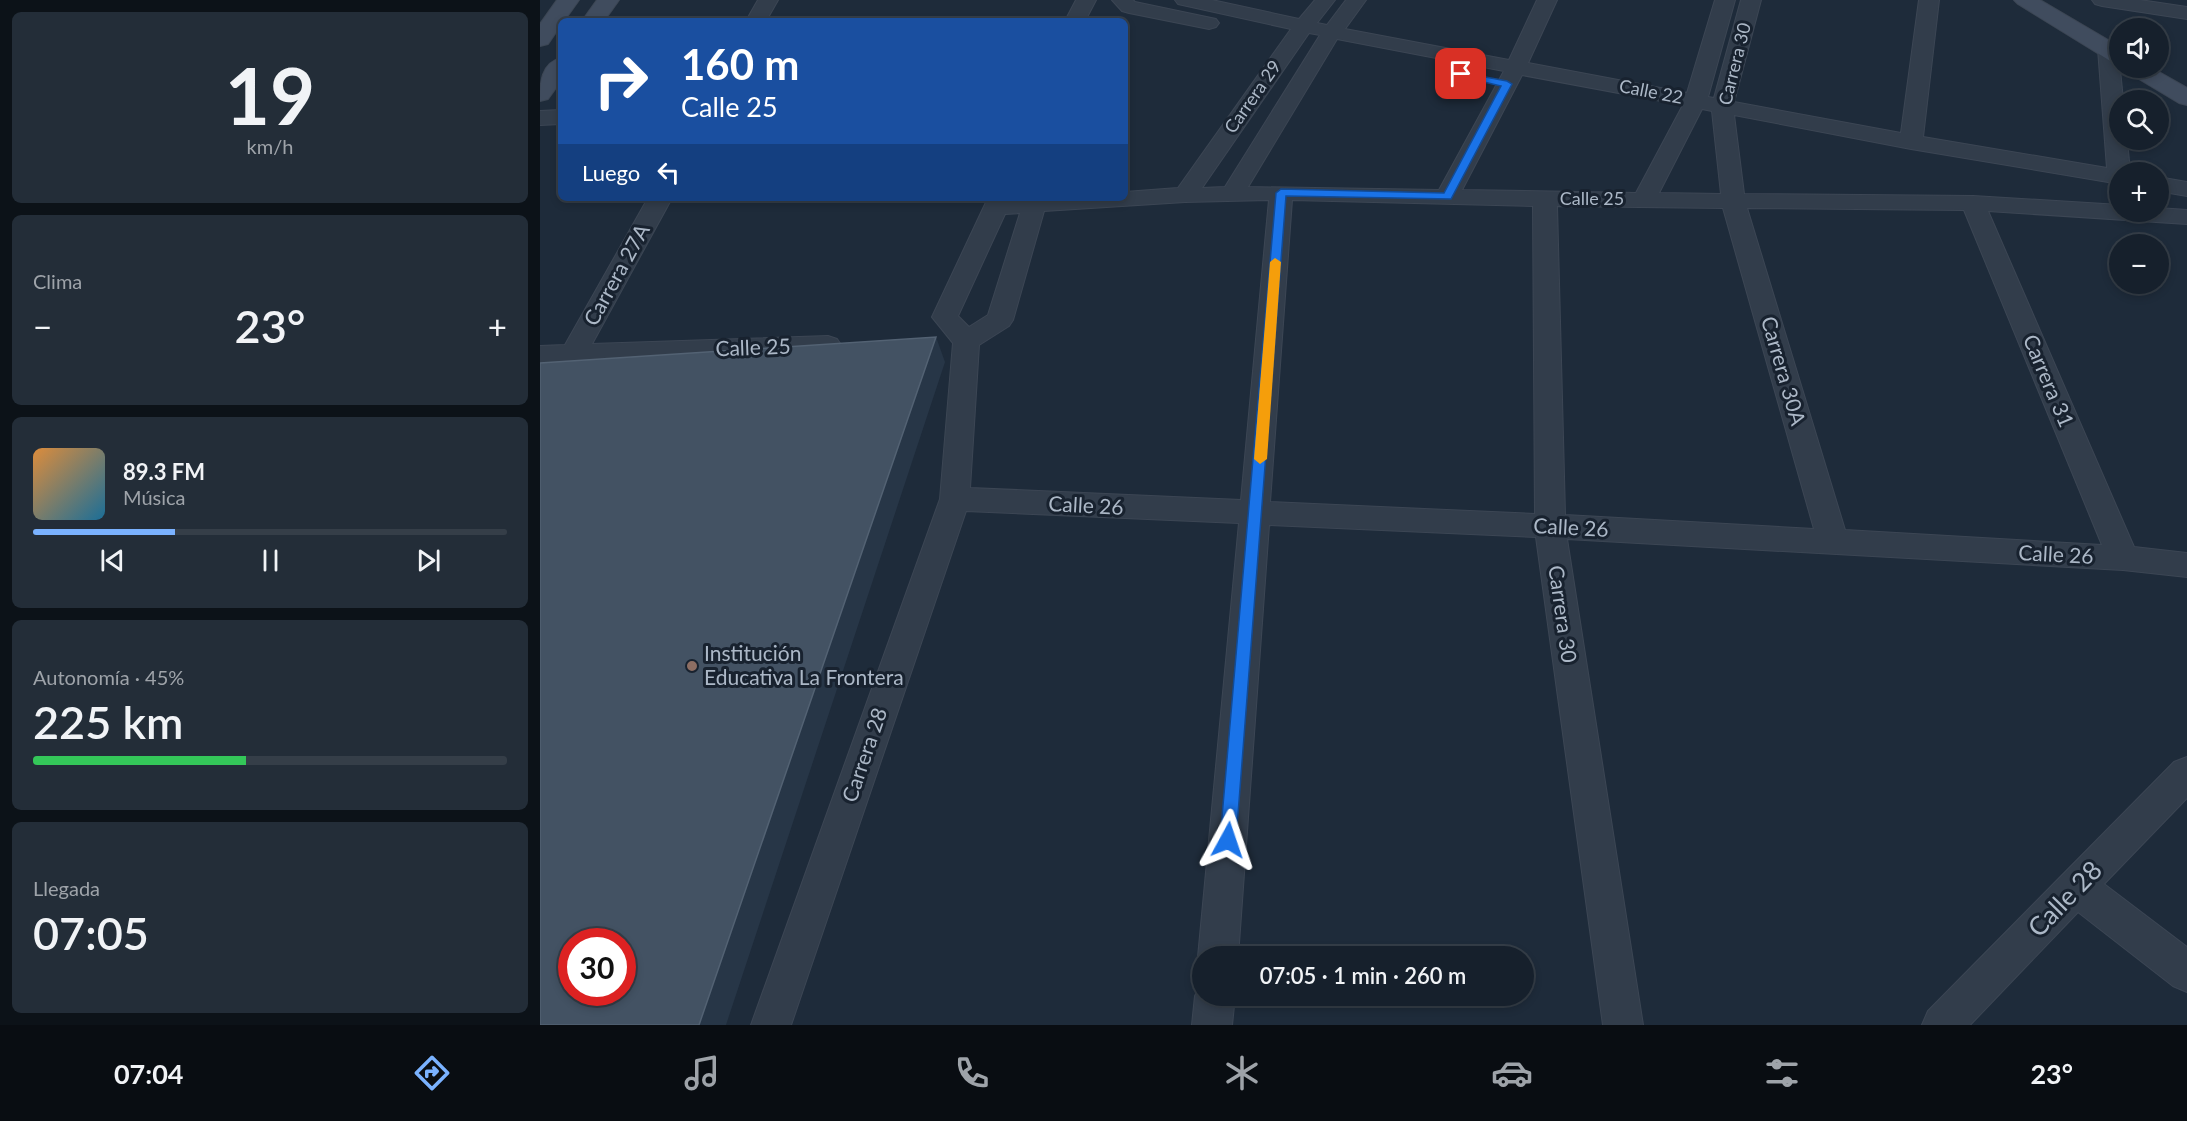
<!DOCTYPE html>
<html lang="es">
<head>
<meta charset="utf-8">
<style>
	body { margin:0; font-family:Lato,sans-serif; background:#232d38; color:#f1f3f6; height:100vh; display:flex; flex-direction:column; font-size:22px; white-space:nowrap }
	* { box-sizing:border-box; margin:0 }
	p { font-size:20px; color:#9ea3a9 }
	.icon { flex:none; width:33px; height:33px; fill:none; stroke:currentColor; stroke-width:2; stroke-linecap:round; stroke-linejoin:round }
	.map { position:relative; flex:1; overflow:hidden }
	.panel { display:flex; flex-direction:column; gap:12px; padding:12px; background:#0c1218; width:540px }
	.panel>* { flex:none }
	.banner { position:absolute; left:18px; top:18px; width:570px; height:183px; border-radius:9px; box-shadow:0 3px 9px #0003,0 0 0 2px #353e48; background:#1a4fa0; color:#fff; overflow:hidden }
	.buttons { position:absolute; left:1569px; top:18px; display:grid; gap:12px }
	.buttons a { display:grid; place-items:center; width:60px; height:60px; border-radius:50%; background:#16202c; box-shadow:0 3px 9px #0003,0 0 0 2px #353e48; font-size:30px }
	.speed { position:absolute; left:18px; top:928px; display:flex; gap:12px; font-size:30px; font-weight:700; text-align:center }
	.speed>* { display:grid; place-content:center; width:78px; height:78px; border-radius:50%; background:#16202c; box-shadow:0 3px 9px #0003,0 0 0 2px #353e48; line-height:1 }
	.speed .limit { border:9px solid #d22; background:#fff; color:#111 }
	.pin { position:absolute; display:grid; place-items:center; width:51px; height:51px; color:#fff; margin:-26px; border-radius:12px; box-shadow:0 3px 9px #0006 }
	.me { position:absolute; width:66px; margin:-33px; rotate:5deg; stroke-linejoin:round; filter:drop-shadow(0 0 4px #0008) }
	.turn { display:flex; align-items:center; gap:21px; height:126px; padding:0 24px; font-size:27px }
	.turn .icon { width:78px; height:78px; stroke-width:2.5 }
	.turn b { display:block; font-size:42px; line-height:51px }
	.then { display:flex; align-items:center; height:57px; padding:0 24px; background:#0003; gap:12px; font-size:22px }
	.big { font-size:45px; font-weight:600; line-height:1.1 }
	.panel .widget { flex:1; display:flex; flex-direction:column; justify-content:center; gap:9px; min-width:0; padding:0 21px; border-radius:9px; background:#232d38 }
	.panel .dial { align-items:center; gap:0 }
	.dial b { font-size:78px; line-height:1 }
	.song { display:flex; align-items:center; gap:18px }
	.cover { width:72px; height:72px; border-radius:9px; background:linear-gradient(135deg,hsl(30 70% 55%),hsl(200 70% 35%)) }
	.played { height:6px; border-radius:3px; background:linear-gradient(90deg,#7ab2ff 30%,#353e48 30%) }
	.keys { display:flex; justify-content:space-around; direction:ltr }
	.heat { display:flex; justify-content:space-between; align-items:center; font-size:33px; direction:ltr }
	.charge { height:9px; border-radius:4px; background:linear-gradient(90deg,#34c759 45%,#353e48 0) }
	.trip { position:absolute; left:652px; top:946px; width:342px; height:60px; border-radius:30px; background:#16202c; box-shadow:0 3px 9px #0003,0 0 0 2px #353e48; font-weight:600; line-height:60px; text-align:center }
	.menu { display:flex; height:96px; justify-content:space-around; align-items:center; background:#090d12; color:#9ea3a9 }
	.menu .icon { width:42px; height:42px }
	.menu .active { color:#7ab2ff }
	.menu b { font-size:27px; color:#f1f3f6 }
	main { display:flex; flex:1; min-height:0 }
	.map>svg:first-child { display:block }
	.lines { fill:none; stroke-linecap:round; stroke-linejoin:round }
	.street-casing { stroke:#3c4654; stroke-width:2 }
	.secondary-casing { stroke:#3c4654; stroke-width:2 }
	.street { fill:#323d4b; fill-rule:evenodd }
	.secondary { fill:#404c5e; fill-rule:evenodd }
	.shaded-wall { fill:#273647 }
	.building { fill:#435263; stroke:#536273; stroke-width:1.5; fill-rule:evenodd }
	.route { fill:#1a73e8; stroke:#114b97; stroke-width:1.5 }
	.slow { fill:#f59e0b }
	.education-dot { fill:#8d6e63; stroke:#18222f; stroke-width:2 }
	.labels { text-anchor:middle; stroke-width:6; stroke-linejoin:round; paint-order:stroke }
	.far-street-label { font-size:18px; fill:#acb8c7; stroke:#18222f }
	.street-label { font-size:21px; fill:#acb8c7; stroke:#18222f }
	.poi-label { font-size:21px; fill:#acb8c7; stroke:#18222f; text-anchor:start }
	.near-street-label { font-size:26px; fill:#acb8c7; stroke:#18222f }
</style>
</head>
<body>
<main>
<section class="panel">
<div class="widget dial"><b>19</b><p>km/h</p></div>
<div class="widget"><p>Clima</p>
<div class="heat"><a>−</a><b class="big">23°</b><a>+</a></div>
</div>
<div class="widget">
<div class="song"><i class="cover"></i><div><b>89.3 FM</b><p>Música</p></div></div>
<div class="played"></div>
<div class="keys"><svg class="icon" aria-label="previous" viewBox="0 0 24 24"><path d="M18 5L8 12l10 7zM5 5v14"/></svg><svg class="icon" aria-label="pause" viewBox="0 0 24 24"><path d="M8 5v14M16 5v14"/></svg><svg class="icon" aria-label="next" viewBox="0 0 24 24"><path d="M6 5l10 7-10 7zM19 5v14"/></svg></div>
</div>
<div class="widget"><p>Autonomía · 45%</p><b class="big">225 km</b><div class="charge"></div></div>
<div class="widget"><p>Llegada</p><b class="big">07:05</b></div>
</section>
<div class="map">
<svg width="1647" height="1025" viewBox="0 0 1647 1025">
	<rect width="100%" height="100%" fill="#1e2b3a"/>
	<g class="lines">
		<defs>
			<g id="street">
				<path d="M218 0H238L226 21H206Z"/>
				<path d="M536 0H556L545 21H525Z"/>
				<path d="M572 0H593L595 2 676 19 679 23 676 27 669 29 589 13 582 11Z"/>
				<path d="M635 0H672L759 19 775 0H795L777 23 787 25 806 0H826L805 29 969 60 997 0H1017L988 63 1147 93 1175 0H1195L1168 97 1174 98 1201 0H1221L1194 102 1361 133 1379 0H1399L1383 137 1567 168 1558 49 1561 45H1575L1578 49 1583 100H1580V140H1587L1590 172H1580V184L1371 149 1194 115 1204 194 1433 196 1580 205V212H1618V208L1647 210V224L1448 211 1594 547 1647 553V577L1583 570 1027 539 1103 1025H1063L996 537 729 525 698 957H663V968L658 957 699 523 426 511 251 1025H211L400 499 413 343 392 317 448 198H585V192L638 188 751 29 638 4ZM769 33 780 35 685 187 662 188ZM797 39 964 71 899 190 708 187ZM982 75 1143 105 1096 193 922 190ZM1162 109 1172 111 1181 194 1119 193ZM729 200 701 500 430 488 439 345 469 326 473 320 504 211 645 202ZM752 200 993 206 995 514 730 502ZM1017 206 1183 208 1274 529 1025 515ZM1207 208 1424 210 1562 545 1305 530ZM480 213 448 315 429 327 418 316 465 214Z"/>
				<path d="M1552 0H1600L1647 7V19L1562 6 1555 4Z"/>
				<path d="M21 110V124L0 125V111Z"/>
				<path d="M1618 177 1647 182V196L1618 191Z"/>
				<path d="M108 198H132L52 344 288 336 297 339 301 345 297 351 288 354 0 364V346L25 345Z"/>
				<path d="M1647 757V798L1564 884 1647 947V992L1633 986 1538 912 1430 1025H1382L1388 1011 1634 762Z"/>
				<path d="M663 981V996H695L692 1025H652L655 996Z"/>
			</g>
			<g id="secondary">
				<path d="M17 0H39L24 21H21V25L8 44 0 46V24Z"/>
				<path d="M57 0H79L64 21H42Z"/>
				<path d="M1474 0H1500L1580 47V64L1572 62 1478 4Z"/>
				<path d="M21 58V81L8 99 0 101C0 83 1 63 21 58Z"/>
				<path d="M1586 68H1612L1647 88V105L1639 103 1589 73Z"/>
			</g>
		</defs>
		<use href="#street" class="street-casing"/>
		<use href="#secondary" class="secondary-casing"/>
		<use href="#street" class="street"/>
		<use href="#secondary" class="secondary"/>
	</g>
	<path class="shaded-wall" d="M396 337 405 362 186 1025H159Z"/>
	<path class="building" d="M396 337 159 1025H0V363ZM32 942H82V993H32Z"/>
	<path class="route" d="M918 72 967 81 972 84 911 199 746 196 696 840 694 846 688 848 682 846 680 840 736 193 741 189 904 193 961 86 918 76Z"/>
	<path class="slow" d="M735 258 741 262 727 459 720 464 714 459 730 262Z"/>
	<circle class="education-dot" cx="152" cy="666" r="6"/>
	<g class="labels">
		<g class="far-street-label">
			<text transform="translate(1195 64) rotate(-76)" y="6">Carrera 30</text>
			<text transform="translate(1111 92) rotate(11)" y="6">Calle 22</text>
			<text transform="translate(713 97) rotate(-55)" y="6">Carrera 29</text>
			<text x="1052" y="205">Calle 25</text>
		</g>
		<g class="street-label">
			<text transform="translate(77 275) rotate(-61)" y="7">Carrera 27A</text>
			<text transform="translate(213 348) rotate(-2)" y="7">Calle 25</text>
			<text transform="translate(1243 371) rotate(74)" y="7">Carrera 30A</text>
			<text transform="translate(1508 381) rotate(67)" y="7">Carrera 31</text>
			<text transform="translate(546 506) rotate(3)" y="7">Calle 26</text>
			<text transform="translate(1031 528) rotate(3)" y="7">Calle 26</text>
			<text transform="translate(1516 555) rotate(3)" y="7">Calle 26</text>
			<text transform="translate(1022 614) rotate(82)" y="7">Carrera 30</text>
			<text transform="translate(325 755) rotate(-71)" y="7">Carrera 28</text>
		</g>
		<g class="poi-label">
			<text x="164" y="661">Institución<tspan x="164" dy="24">Educativa La Frontera</tspan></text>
		</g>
		<g class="near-street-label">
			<text transform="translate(1525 899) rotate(-46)" y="9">Calle 28</text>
		</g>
	</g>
</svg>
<div class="buttons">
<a><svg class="icon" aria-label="sound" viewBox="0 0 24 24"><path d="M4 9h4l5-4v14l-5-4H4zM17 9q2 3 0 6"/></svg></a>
<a><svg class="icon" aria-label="search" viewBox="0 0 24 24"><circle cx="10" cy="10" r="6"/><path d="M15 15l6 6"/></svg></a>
<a>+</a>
<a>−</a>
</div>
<div class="speed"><div class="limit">30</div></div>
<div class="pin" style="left:921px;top:74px;background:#d93025"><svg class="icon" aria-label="arrive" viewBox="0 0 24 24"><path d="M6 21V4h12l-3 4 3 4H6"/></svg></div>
<svg class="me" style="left:688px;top:840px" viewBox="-20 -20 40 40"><path d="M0-17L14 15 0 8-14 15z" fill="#1a73e8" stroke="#fff" stroke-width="4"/></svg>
<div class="trip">07:05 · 1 min · 260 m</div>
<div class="banner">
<div class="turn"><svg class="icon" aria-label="right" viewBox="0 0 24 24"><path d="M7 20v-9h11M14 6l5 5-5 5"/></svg><div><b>160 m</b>Calle 25</div></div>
<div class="then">Luego<svg class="icon" aria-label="left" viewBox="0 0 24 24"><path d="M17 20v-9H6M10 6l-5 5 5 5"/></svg></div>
</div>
</div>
</main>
<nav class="menu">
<b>07:04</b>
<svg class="icon active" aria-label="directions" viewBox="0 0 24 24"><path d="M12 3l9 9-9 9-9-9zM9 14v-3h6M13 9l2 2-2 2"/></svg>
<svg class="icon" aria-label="music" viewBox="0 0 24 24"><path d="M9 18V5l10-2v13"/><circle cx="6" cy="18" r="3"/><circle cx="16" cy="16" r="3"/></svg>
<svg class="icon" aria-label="phone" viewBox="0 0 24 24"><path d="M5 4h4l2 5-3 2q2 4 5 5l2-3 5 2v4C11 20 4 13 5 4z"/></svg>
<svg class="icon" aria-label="climate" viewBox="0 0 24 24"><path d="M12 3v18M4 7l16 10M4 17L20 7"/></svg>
<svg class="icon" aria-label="car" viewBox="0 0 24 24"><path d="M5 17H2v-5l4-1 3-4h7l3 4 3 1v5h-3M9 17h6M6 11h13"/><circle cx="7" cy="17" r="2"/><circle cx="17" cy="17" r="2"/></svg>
<svg class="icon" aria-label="filters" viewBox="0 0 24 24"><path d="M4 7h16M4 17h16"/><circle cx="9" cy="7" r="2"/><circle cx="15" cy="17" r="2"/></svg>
<b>23°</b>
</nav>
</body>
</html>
